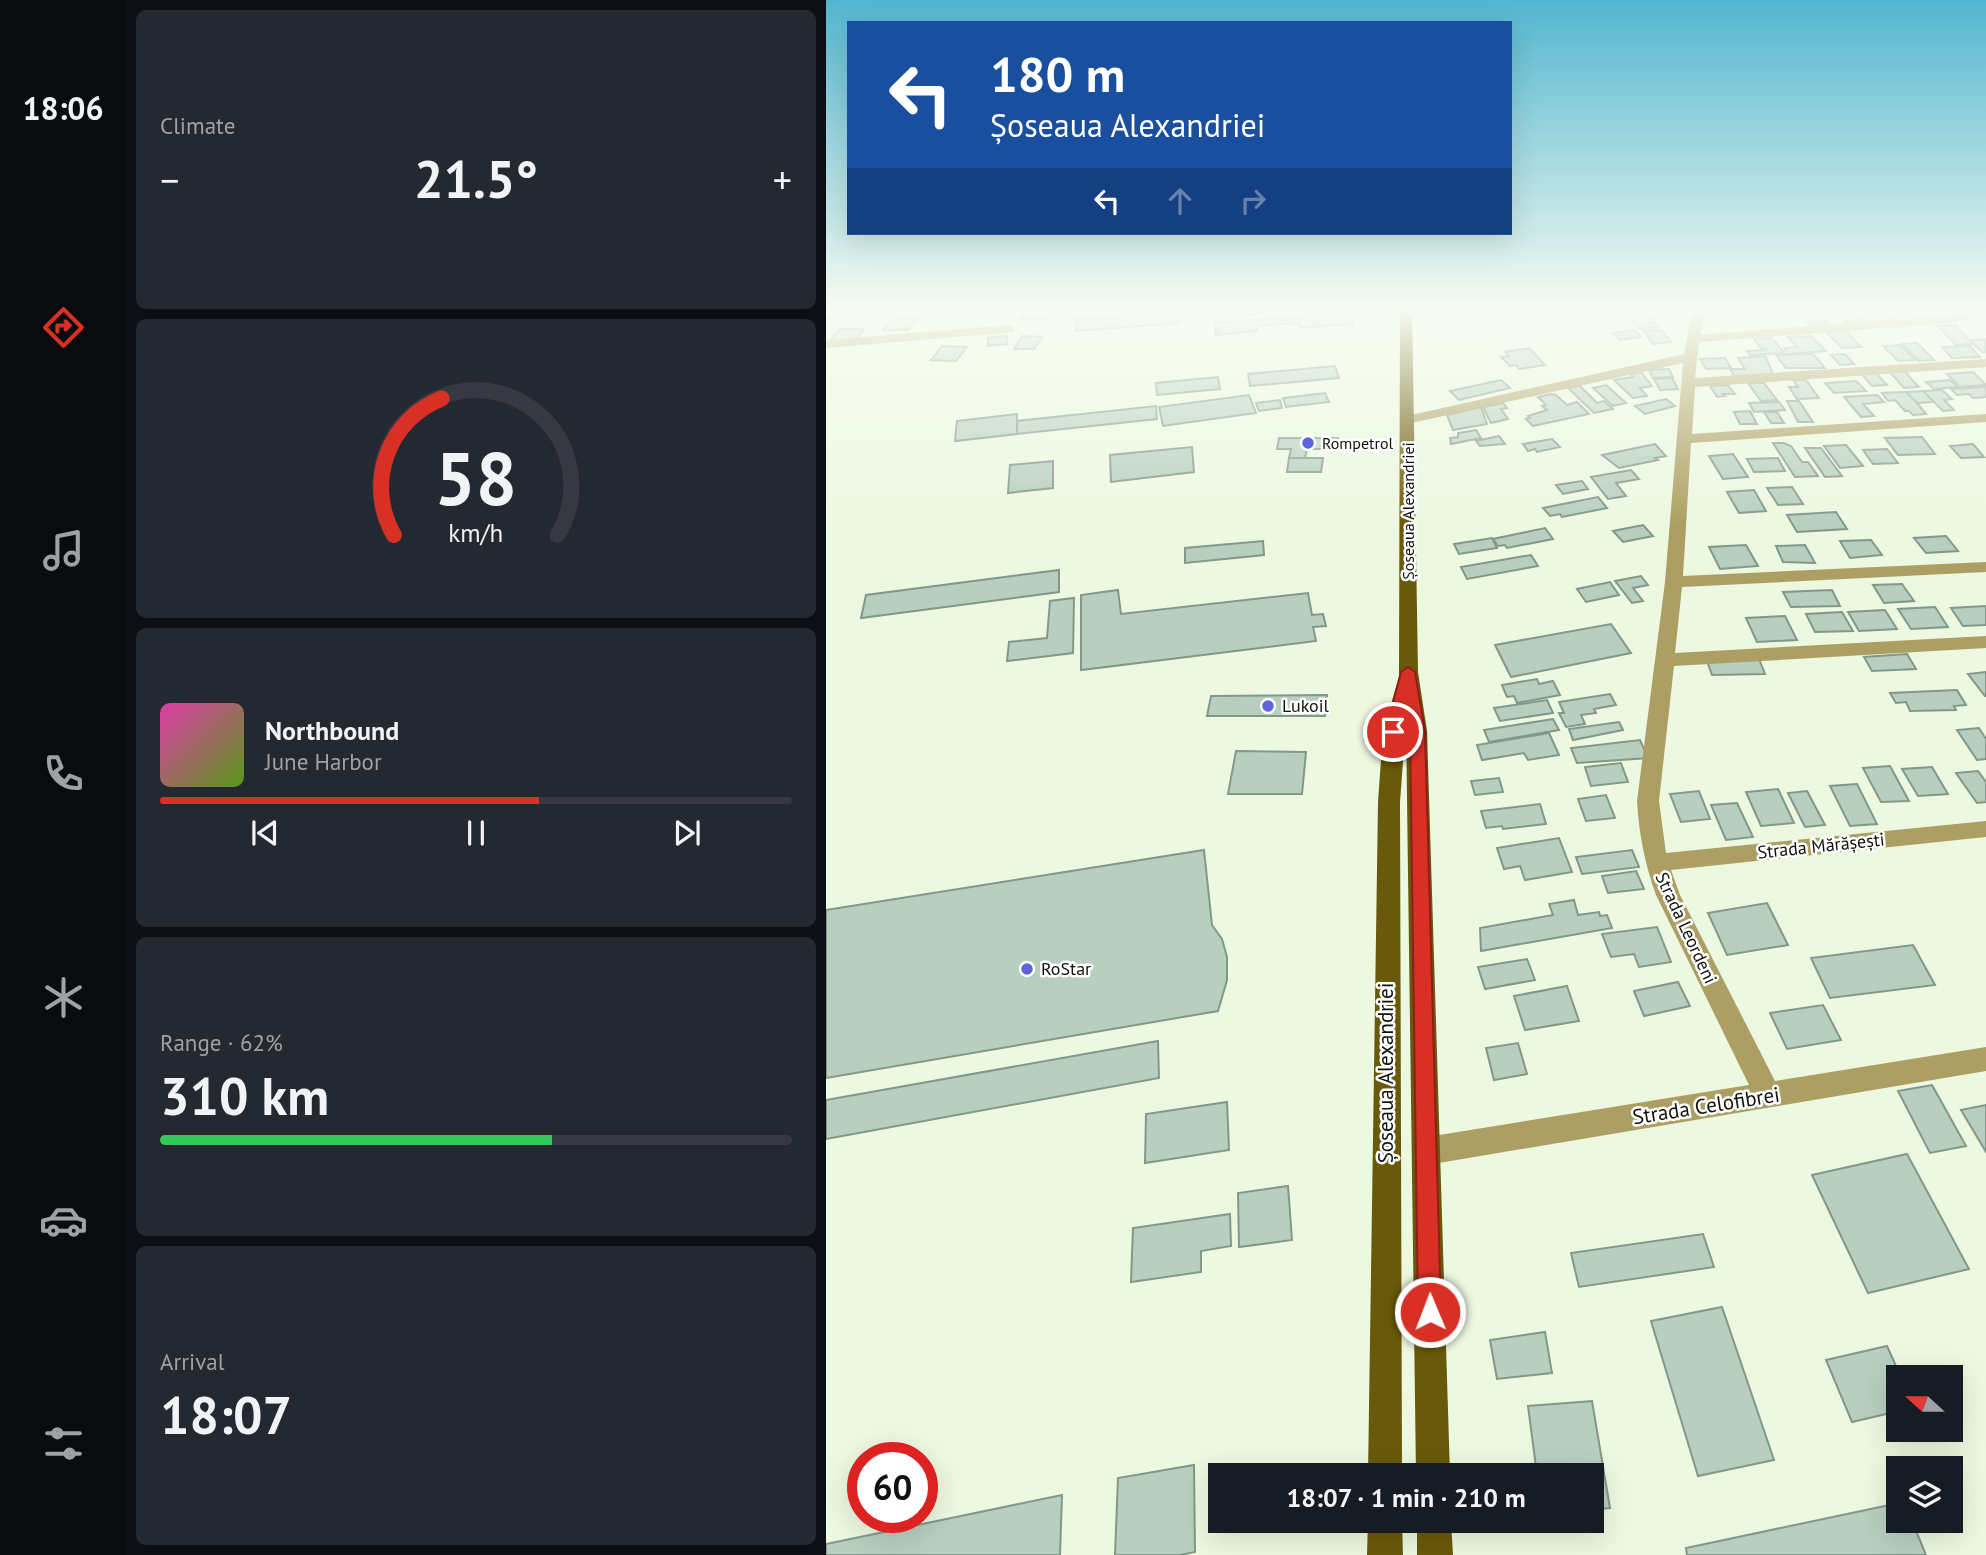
<!DOCTYPE html>
<html lang="en">
<head>
<meta charset="utf-8">
<style>
	body { margin:0; font-family:"PT Sans",sans-serif; background:#242831; color:#f1f3f6; height:100vh; display:flex; flex-direction:column; font-size:26px; white-space:nowrap }
	* { box-sizing:border-box; margin:0 }
	p { font-size:23px; color:#9ea1a6 }
	.icon { flex:none; width:38px; height:38px; fill:none; stroke:currentColor; stroke-width:2; stroke-linecap:round; stroke-linejoin:round }
	.map { position:relative; flex:1; overflow:hidden }
	.sheet { display:flex; flex-direction:column; gap:10px; padding:10px; background:#0d0f14; width:700px }
	.sheet>* { flex:none }
	.banner { position:absolute; left:21px; top:21px; width:665px; height:214px; border-radius:0px; box-shadow:0 7px 28px #0002; background:#1a4fa0; color:#fff; overflow:hidden }
	.needle { width:46px; rotate:291deg }
	.fabs { position:absolute; left:1060px; top:1365px; display:grid; gap:14px }
	.fabs a { display:grid; place-items:center; width:77px; height:77px; border-radius:0px; background:#171b24; box-shadow:0 7px 28px #0002; font-size:35px }
	.speed { position:absolute; left:21px; top:1442px; display:flex; gap:14px; font-size:35px; font-weight:700; text-align:center }
	.speed>* { display:grid; place-content:center; width:91px; height:91px; border-radius:50%; background:#171b24; box-shadow:0 7px 28px #0002; line-height:1 }
	.speed .limit { border:10px solid #d22; background:#fff; color:#111 }
	.pin { position:absolute; display:grid; place-items:center; width:60px; height:60px; color:#fff; margin:-30px; border:4px solid #fff; border-radius:50%; box-shadow:0 2px 7px #0007 }
	.me { position:absolute; width:77px; margin:-38px; rotate:359deg; stroke-linejoin:round; filter:drop-shadow(0 0 5px #0008) }
	.turn { display:flex; align-items:center; gap:24px; height:147px; padding:0 28px; font-size:32px }
	.turn .icon { width:91px; height:91px; stroke-width:2.5 }
	.turn b { display:block; font-size:49px; line-height:60px }
	.lanes { display:flex; align-items:center; height:66px; padding:0 28px; background:#0003; justify-content:center; gap:35px; direction:ltr }
	.lanes .off { opacity:.35 }
	.big { font-size:52px; font-weight:600; line-height:1.1 }
	.sheet .tile { flex:1; display:flex; flex-direction:column; justify-content:center; gap:10px; min-width:0; padding:0 24px; border-radius:10px; background:#242831 }
	.sheet .dial { align-items:center; gap:0 }
	.dial svg { height:182px; overflow:visible; fill:none; stroke:#363941; stroke-width:7; stroke-linecap:round; text-anchor:middle }
	.dial text { fill:#f1f3f6; stroke:none }
	.song { display:flex; align-items:center; gap:21px }
	.cover { width:84px; height:84px; border-radius:10px; background:linear-gradient(135deg,hsl(320 70% 55%),hsl(90 70% 35%)) }
	.played { height:7px; border-radius:4px; background:linear-gradient(90deg,#d93025 60%,#363941 60%) }
	.keys { display:flex; justify-content:space-around; direction:ltr }
	.heat { display:flex; justify-content:space-between; align-items:center; font-size:38px; direction:ltr }
	.charge { height:10px; border-radius:5px; background:linear-gradient(90deg,#34c759 62%,#363941 0) }
	.trip { position:absolute; left:382px; top:1463px; width:396px; height:70px; border-radius:0px; background:#171b24; box-shadow:0 7px 28px #0002; font-weight:600; line-height:70px; text-align:center }
	main { display:flex; flex:1; min-height:0 }
	.tab-bar { display:flex; flex-direction:column; width:126px; justify-content:space-around; align-items:center; background:#090b0e; color:#9ea1a6 }
	.tab-bar .icon { width:49px; height:49px }
	.tab-bar .active { color:#d93025 }
	.tab-bar b { font-size:32px; color:#f1f3f6 }
	.map>svg:first-child { display:block }
	.building { fill:#b8cfc0; stroke:#829889; stroke-width:2 }
	.lines { fill:none; stroke-linecap:round; stroke-linejoin:round }
	.street { fill:#ad9f63; fill-rule:evenodd }
	.primary { fill:#69590a; fill-rule:evenodd }
	.route { fill:#d93025; stroke:#8d1f18; stroke-width:2 }
	.poi-dot { fill:#5f64dd; stroke:#fff; stroke-width:2.5 }
	.labels { text-anchor:middle; stroke-width:5; stroke-linejoin:round; paint-order:stroke }
	.far-poi-label { font-size:16px; fill:#0e120a; stroke:#fff; text-anchor:start }
	.far-street-label { font-size:16px; fill:#0e120a; stroke:#fff }
	.poi-label { font-size:18px; fill:#0e120a; stroke:#fff; text-anchor:start }
	.street-label { font-size:18px; fill:#0e120a; stroke:#fff }
	.near-street-label { font-size:21px; fill:#0e120a; stroke:#fff }
</style>
</head>
<body>
<main>
<nav class="tab-bar">
<b>18:06</b>
<svg class="icon active" aria-label="directions" viewBox="0 0 24 24"><path d="M12 3l9 9-9 9-9-9zM9 14v-3h6M13 9l2 2-2 2"/></svg>
<svg class="icon" aria-label="music" viewBox="0 0 24 24"><path d="M9 18V5l10-2v13"/><circle cx="6" cy="18" r="3"/><circle cx="16" cy="16" r="3"/></svg>
<svg class="icon" aria-label="phone" viewBox="0 0 24 24"><path d="M5 4h4l2 5-3 2q2 4 5 5l2-3 5 2v4C11 20 4 13 5 4z"/></svg>
<svg class="icon" aria-label="climate" viewBox="0 0 24 24"><path d="M12 3v18M4 7l16 10M4 17L20 7"/></svg>
<svg class="icon" aria-label="car" viewBox="0 0 24 24"><path d="M5 17H2v-5l4-1 3-4h7l3 4 3 1v5h-3M9 17h6M6 11h13"/><circle cx="7" cy="17" r="2"/><circle cx="17" cy="17" r="2"/></svg>
<svg class="icon" aria-label="filters" viewBox="0 0 24 24"><path d="M4 7h16M4 17h16"/><circle cx="9" cy="7" r="2"/><circle cx="15" cy="17" r="2"/></svg>
</nav>
<section class="sheet">
<div class="tile"><p>Climate</p>
<div class="heat"><a>−</a><b class="big">21.5°</b><a>+</a></div>
</div>
<div class="tile dial"><svg viewBox="0 0 100 80">
<path d="M14 69A42 42 0 1 1 86 69"/>
<path d="M14 69A42 42 0 0 1 35 9" stroke="#d93025"/>
<text x="50" y="56" font-size="32" font-weight="700">58</text>
<text x="50" y="72" font-size="11">km/h</text>
</svg></div>
<div class="tile">
<div class="song"><i class="cover"></i><div><b>Northbound</b><p>June Harbor</p></div></div>
<div class="played"></div>
<div class="keys"><svg class="icon" aria-label="previous" viewBox="0 0 24 24"><path d="M18 5L8 12l10 7zM5 5v14"/></svg><svg class="icon" aria-label="pause" viewBox="0 0 24 24"><path d="M8 5v14M16 5v14"/></svg><svg class="icon" aria-label="next" viewBox="0 0 24 24"><path d="M6 5l10 7-10 7zM19 5v14"/></svg></div>
</div>
<div class="tile"><p>Range · 62%</p><b class="big">310 km</b><div class="charge"></div></div>
<div class="tile"><p>Arrival</p><b class="big">18:07</b></div>
</section>
<div class="map">
<svg width="1160" height="1555" viewBox="0 0 1160 1555">
	<rect width="100%" height="100%" fill="#edf8e1"/>
	<g class="building">
		<path d="M399 308H480L481 310 401 317Z"/>
		<path d="M1023 308 1035 321 1020 322 1014 315 1003 316 996 309Z"/>
		<path d="M1026 308H1053L1066 321 1040 322Z"/>
		<path d="M1066 308H1096H1084L1090 315 1073 316Z"/>
		<path d="M988 309 1004 325 986 326 970 311Z"/>
		<path d="M201 310H226L220 320 194 319Z"/>
		<path d="M353 311 354 323 250 331V319Z"/>
		<path d="M523 312 527 324 474 328 472 323 430 326 431 331 390 335 389 323Z"/>
		<path d="M820 312 833 327 813 329 799 314Z"/>
		<path d="M67 317H92L82 330H57Z"/>
		<path d="M1129 325 1147 344 1130 345 1112 326Z"/>
		<path d="M14 329H38L29 340H4Z"/>
		<path d="M808 330 815 337 794 340 787 333Z"/>
		<path d="M835 330 845 342 827 344 818 331Z"/>
		<path d="M1020 331 1035 347 1016 348 1000 332Z"/>
		<path d="M181 336V344L162 346V338Z"/>
		<path d="M196 336 216 337 208 349H188Z"/>
		<path d="M985 336 1000 351 962 354 958 348 971 347 962 337Z"/>
		<path d="M946 338 958 353 924 355 921 351 941 350 935 348 928 339Z"/>
		<path d="M1159 339 1160 352H1156L1144 340Z"/>
		<path d="M1091 343 1108 360 1093 361 1076 344Z"/>
		<path d="M1074 345 1089 360 1072 361 1057 346Z"/>
		<path d="M116 346 141 347 130 361 105 360Z"/>
		<path d="M1144 346 1154 357 1126 358 1116 347Z"/>
		<path d="M703 348 719 365 693 369 690 365 684 366 675 357 683 356 679 352Z"/>
		<path d="M987 354 999 368H960L950 355Z"/>
		<path d="M1019 354 1028 364 1014 365 1005 355Z"/>
		<path d="M939 356 947 374 908 376 904 369H919L912 358Z"/>
		<path d="M899 358 905 368 880 369 874 359Z"/>
		<path d="M509 366 513 378 424 386 422 374Z"/>
		<path d="M843 369 847 377 827 378 823 370Z"/>
		<path d="M1063 371H1078L1093 387 1078 388Z"/>
		<path d="M815 372 826 386 814 388 821 396 807 398 788 380 807 377 805 374Z"/>
		<path d="M1049 372 1061 385 1046 386 1035 373Z"/>
		<path d="M1147 372 1160 385 1134 387 1121 374Z"/>
		<path d="M392 377 394 389 331 395 330 383Z"/>
		<path d="M846 378 852 389 834 390 828 379Z"/>
		<path d="M675 380 684 388 633 400 624 391Z"/>
		<path d="M967 380H980L993 398 971 399 963 387H972Z"/>
		<path d="M1124 380 1132 387 1108 389 1100 382Z"/>
		<path d="M1030 381 1040 391 1008 393 999 383Z"/>
		<path d="M922 383H938L951 400 935 401Z"/>
		<path d="M780 385 800 403 787 406 767 388Z"/>
		<path d="M902 385 909 394H897L899 396 891 397 884 386Z"/>
		<path d="M754 386 771 403 778 401 787 409 768 413 742 388Z"/>
		<path d="M1160 387V397L1147 398 1143 394 1131 395 1125 389Z"/>
		<path d="M1116 390 1126 399 1118 400 1128 410 1117 411 1097 391Z"/>
		<path d="M1097 391 1108 402 1091 403 1080 392Z"/>
		<path d="M1080 392 1091 403 1100 414 1087 415 1083 411H1079L1069 400 1062 401 1056 393Z"/>
		<path d="M499 393 503 402 460 407 457 398Z"/>
		<path d="M725 394 730 395 741 405 751 402 763 414 707 426 700 419 704 418 702 416 721 410 716 406 720 405 712 397Z"/>
		<path d="M423 395 430 413 337 426 333 407Z"/>
		<path d="M1051 395 1058 402 1037 404 1048 416 1035 417 1018 397Z"/>
		<path d="M840 399 849 406 819 414 809 406Z"/>
		<path d="M454 400 456 408 433 411 430 403Z"/>
		<path d="M961 401H973L987 422H972Z"/>
		<path d="M953 402 959 410 928 412 923 403Z"/>
		<path d="M677 403 681 408 675 409 682 419 665 423 657 407Z"/>
		<path d="M330 406 331 419 191 434V421Z"/>
		<path d="M655 407 661 424 627 430 621 415Z"/>
		<path d="M924 411 931 424H914L908 412Z"/>
		<path d="M938 412H951L958 423H945Z"/>
		<path d="M191 414V434L129 441 131 421Z"/>
		<path d="M650 430 655 438 625 444 624 438 632 437V433Z"/>
		<path d="M673 436 679 444 654 446 650 441Z"/>
		<path d="M1096 437 1109 454 1072 455 1059 438Z"/>
		<path d="M453 438H512L511 449H481L479 458H463L465 449H451Z"/>
		<path d="M726 439 734 447 711 452 709 449 702 451 697 444Z"/>
		<path d="M947 443H958L965 446 976 462H982L992 476 969 477Z"/>
		<path d="M829 444 840 456 829 458 832 460 793 468 776 455Z"/>
		<path d="M1147 444 1158 457 1135 458 1124 446Z"/>
		<path d="M1020 445 1037 466 1014 468 998 446Z"/>
		<path d="M366 447 368 472 285 482 284 455Z"/>
		<path d="M979 448H995L1016 476 999 477Z"/>
		<path d="M1061 449 1072 463 1047 464 1037 450Z"/>
		<path d="M907 454 922 477 897 479 883 456Z"/>
		<path d="M463 458H497L495 472H461Z"/>
		<path d="M952 458 959 471 928 472 921 459Z"/>
		<path d="M227 461V488L182 493 184 465Z"/>
		<path d="M805 470 813 479 790 483 800 496 782 499 765 477Z"/>
		<path d="M756 481 762 489 737 494 730 485Z"/>
		<path d="M966 487 977 504 952 505 941 488Z"/>
		<path d="M928 490 940 511 913 513 901 492Z"/>
		<path d="M772 497 781 508 736 517 734 514 724 516 717 508Z"/>
		<path d="M1010 512 1021 529 971 532 961 515Z"/>
		<path d="M817 525 827 536 797 542 787 531Z"/>
		<path d="M719 528 727 539 681 548 679 545 672 546 667 539Z"/>
		<path d="M1120 536 1132 551 1100 553 1088 538Z"/>
		<path d="M666 538 671 548 633 554 628 544Z"/>
		<path d="M1045 540 1056 555 1024 558 1014 541Z"/>
		<path d="M437 541 438 555 359 563V548Z"/>
		<path d="M920 545 932 566 894 569 883 547Z"/>
		<path d="M979 545 989 563 957 562 950 546Z"/>
		<path d="M705 555 712 566 641 579 635 567Z"/>
		<path d="M233 570V592L35 618 40 595Z"/>
		<path d="M815 576 822 585 807 588 817 601 806 603 789 581Z"/>
		<path d="M784 582 793 595 760 602 751 589Z"/>
		<path d="M1076 584 1088 601 1058 603 1047 585Z"/>
		<path d="M292 590 295 614 482 593 486 615 497 614 500 626 487 627 490 641 255 670V595Z"/>
		<path d="M1006 590 1014 606 965 607 957 592Z"/>
		<path d="M248 598 247 653 181 661 183 642 221 638 224 601Z"/>
		<path d="M1160 606V625L1137 626 1125 608Z"/>
		<path d="M1109 607 1122 627 1085 629 1072 609Z"/>
		<path d="M1059 610 1071 629 1033 631 1022 612Z"/>
		<path d="M1016 612 1027 631 989 632 980 614Z"/>
		<path d="M959 616 971 640 931 642 920 618Z"/>
		<path d="M785 624 805 653 685 677 669 645Z"/>
		<path d="M1081 654 1090 669 1046 671 1038 657Z"/>
		<path d="M933 659 939 674 886 675 881 661Z"/>
		<path d="M1160 672V696H1159L1142 674Z"/>
		<path d="M711 679 713 684 727 681 734 695 691 703 688 696 681 697 676 685Z"/>
		<path d="M1131 690 1140 705 1128 706 1130 710 1084 711 1080 702 1070 703 1064 693Z"/>
		<path d="M784 694 790 705 768 709 770 713 755 715 759 724 740 727 733 713H738L733 702Z"/>
		<path d="M501 695 499 716H381L385 696Z"/>
		<path d="M721 700 727 713 674 721 668 708Z"/>
		<path d="M727 719 733 730 663 742 658 730Z"/>
		<path d="M793 722 797 730 747 740 743 729Z"/>
		<path d="M1153 728 1160 739V759L1151 760 1131 730Z"/>
		<path d="M723 733 733 755 702 760 698 753 656 760 651 745Z"/>
		<path d="M814 740 822 758 751 763 745 748Z"/>
		<path d="M410 751 480 752 476 794H402Z"/>
		<path d="M795 763 802 782 765 786 759 767Z"/>
		<path d="M1064 766 1083 801 1055 802 1037 768Z"/>
		<path d="M1106 767 1122 794 1092 796 1076 769Z"/>
		<path d="M1152 771 1160 782V802L1151 803 1130 773Z"/>
		<path d="M673 778 677 792 649 795 645 781Z"/>
		<path d="M1031 784 1051 824 1024 826 1004 786Z"/>
		<path d="M952 789 968 823 935 826 920 792Z"/>
		<path d="M873 791 884 819 855 822 844 794Z"/>
		<path d="M981 791 999 825 979 827 962 793Z"/>
		<path d="M780 795 789 818 760 821 752 799Z"/>
		<path d="M911 803 927 837 900 840 885 805Z"/>
		<path d="M714 804 720 824 677 829 676 826 660 828 655 811Z"/>
		<path d="M733 838 746 872 699 880 694 866 678 869 671 848Z"/>
		<path d="M378 850 386 925 396 939 401 957V980L392 1011 0 1078V910Z"/>
		<path d="M806 850 813 867 756 874 750 857Z"/>
		<path d="M810 871 818 889 782 893 776 876Z"/>
		<path d="M748 900 752 915 773 912 774 916 781 915 786 928 655 951 654 928 727 915 723 904Z"/>
		<path d="M941 903 962 945 901 955 882 913Z"/>
		<path d="M831 927 845 962 813 967 808 954 785 957 776 934Z"/>
		<path d="M1087 945 1109 985 1004 998 985 958Z"/>
		<path d="M701 959 709 980 659 989 652 967Z"/>
		<path d="M852 982 864 1006 818 1016 808 991Z"/>
		<path d="M741 986 753 1021 699 1030 688 996Z"/>
		<path d="M997 1005 1015 1040 961 1049 944 1013Z"/>
		<path d="M332 1041 333 1078 0 1139V1100Z"/>
		<path d="M692 1043 701 1074 668 1080 660 1048Z"/>
		<path d="M1106 1085 1140 1146 1104 1153 1072 1091Z"/>
		<path d="M401 1102 403 1150 319 1163 320 1114Z"/>
		<path d="M1160 1105V1152L1135 1110Z"/>
		<path d="M1081 1154 1143 1269 1042 1293 986 1175Z"/>
		<path d="M462 1186 466 1240 413 1247 412 1193Z"/>
		<path d="M404 1214 405 1246 375 1251V1272L305 1282 307 1228Z"/>
		<path d="M877 1234 888 1267 753 1287 745 1253Z"/>
		<path d="M896 1307 948 1460 872 1476 825 1321Z"/>
		<path d="M719 1332 726 1373 671 1379 664 1340Z"/>
		<path d="M1061 1346 1075 1377H1073V1411L1026 1422 1000 1360Z"/>
		<path d="M766 1401 784 1508 765 1510V1475H711L702 1406Z"/>
		<path d="M368 1465 369 1552 354 1555H289L292 1478Z"/>
		<path d="M236 1495 234 1555H0V1544Z"/>
		<path d="M1073 1503V1521H1086L1100 1555H861L860 1548Z"/>
	</g>
	<g class="lines">
		<g class="street">
			<path d="M53 308H102L96 312 0 320V312Z"/>
			<path d="M867 308H879L874 335 1123 315 1160 308V316L1123 323 873 342 869 378 1160 359V367L869 387 866 434 1160 414V422L865 443 857 576 1160 562V572L856 587 849 653 1160 636V648L848 666 833 801 840 853 1160 821V837L845 870 854 895 949 1081 1160 1047V1071L601 1165 591 1161 587 1151 591 1141 601 1137 923 1085 830 895C819 864 813 835 811 801L839 582 857 363 581 424 574 420 581 416 858 354Z"/>
			<path d="M184 325 188 326V332L0 348V340Z"/>
		</g>
		<g class="primary">
			<path d="M574 308H586L592 672 601 731 624 1475H590L580 722 574 802 576 1475H542L552 802 557 732 573 677Z"/>
			<path d="M542 1521H576L577 1555H541Z"/>
			<path d="M591 1521H625L627 1555H591Z"/>
		</g>
	</g>
	<linearGradient id="sky" x2="0" y2="1"><stop stop-color="#52b6d0"/><stop offset="0.59" stop-color="#f7fcf2"/><stop offset="1" stop-color="#f7fcf2" stop-opacity="0"/></linearGradient>
	<rect width="1160" height="526" fill="url(#sky)"/>
	<path class="route" d="M582 667 589 672 599 731 615 1312 612 1320 604 1324 595 1320 592 1312 584 731 580 709 572 736 567 738 559 732 575 672Z"/>
	<g class="poi-dot">
		<circle cx="482" cy="443" r="7"/>
		<circle cx="442" cy="706" r="7"/>
		<circle cx="201" cy="969" r="7"/>
	</g>
	<g class="labels">
		<g class="far-poi-label">
			<text x="496" y="449">Rompetrol</text>
		</g>
		<g class="far-street-label">
			<text transform="translate(582 511) rotate(-90)" y="6">Șoseaua Alexandriei</text>
		</g>
		<g class="poi-label">
			<text x="456" y="712">Lukoil</text>
			<text x="215" y="975">RoStar</text>
		</g>
		<g class="street-label">
			<text transform="translate(995 846) rotate(-6)" y="6">Strada Mărășești</text>
			<text transform="translate(860 928) rotate(65)" y="6">Strada Leordeni</text>
		</g>
		<g class="near-street-label">
			<text transform="translate(560 1073) rotate(-90)" y="7">Șoseaua Alexandriei</text>
			<text transform="translate(880 1106) rotate(-9)" y="7">Strada Celofibrei</text>
		</g>
	</g>
</svg>
<div class="fabs">
<a><svg class="needle" viewBox="-14 -14 28 28"><path d="M0-13l5 13h-10z" fill="#e53935"/><path d="M0 13l5-13h-10z" fill="#9ea1a6"/></svg></a>
<a><svg class="icon" aria-label="layers" viewBox="0 0 24 24"><path d="M12 4l9 5-9 5-9-5zM3 14l9 5 9-5"/></svg></a>
</div>
<div class="speed"><div class="limit">60</div></div>
<div class="pin" style="left:567px;top:732px;background:#d93025"><svg class="icon" aria-label="arrive" viewBox="0 0 24 24"><path d="M6 21V4h12l-3 4 3 4H6"/></svg></div>
<svg class="me" style="left:604px;top:1312px" viewBox="-20 -20 40 40"><circle r="17" fill="#d93025" stroke="#fff" stroke-width="3"/><path d="M0-11L8 9 0 5-8 9z" fill="#fff"/></svg>
<div class="trip">18:07 · 1 min · 210 m</div>
<div class="banner">
<div class="turn"><svg class="icon" aria-label="left" viewBox="0 0 24 24"><path d="M17 20v-9H6M10 6l-5 5 5 5"/></svg><div><b>180 m</b>Șoseaua Alexandriei</div></div>
<div class="lanes"><svg class="icon" aria-label="left" viewBox="0 0 24 24"><path d="M17 20v-9H6M10 6l-5 5 5 5"/></svg><svg class="icon off" aria-label="ahead" viewBox="0 0 24 24"><path d="M12 20V5M6 11l6-6 6 6"/></svg><svg class="icon off" aria-label="right" viewBox="0 0 24 24"><path d="M7 20v-9h11M14 6l5 5-5 5"/></svg></div>
</div>
</div>
</main>
</body>
</html>
